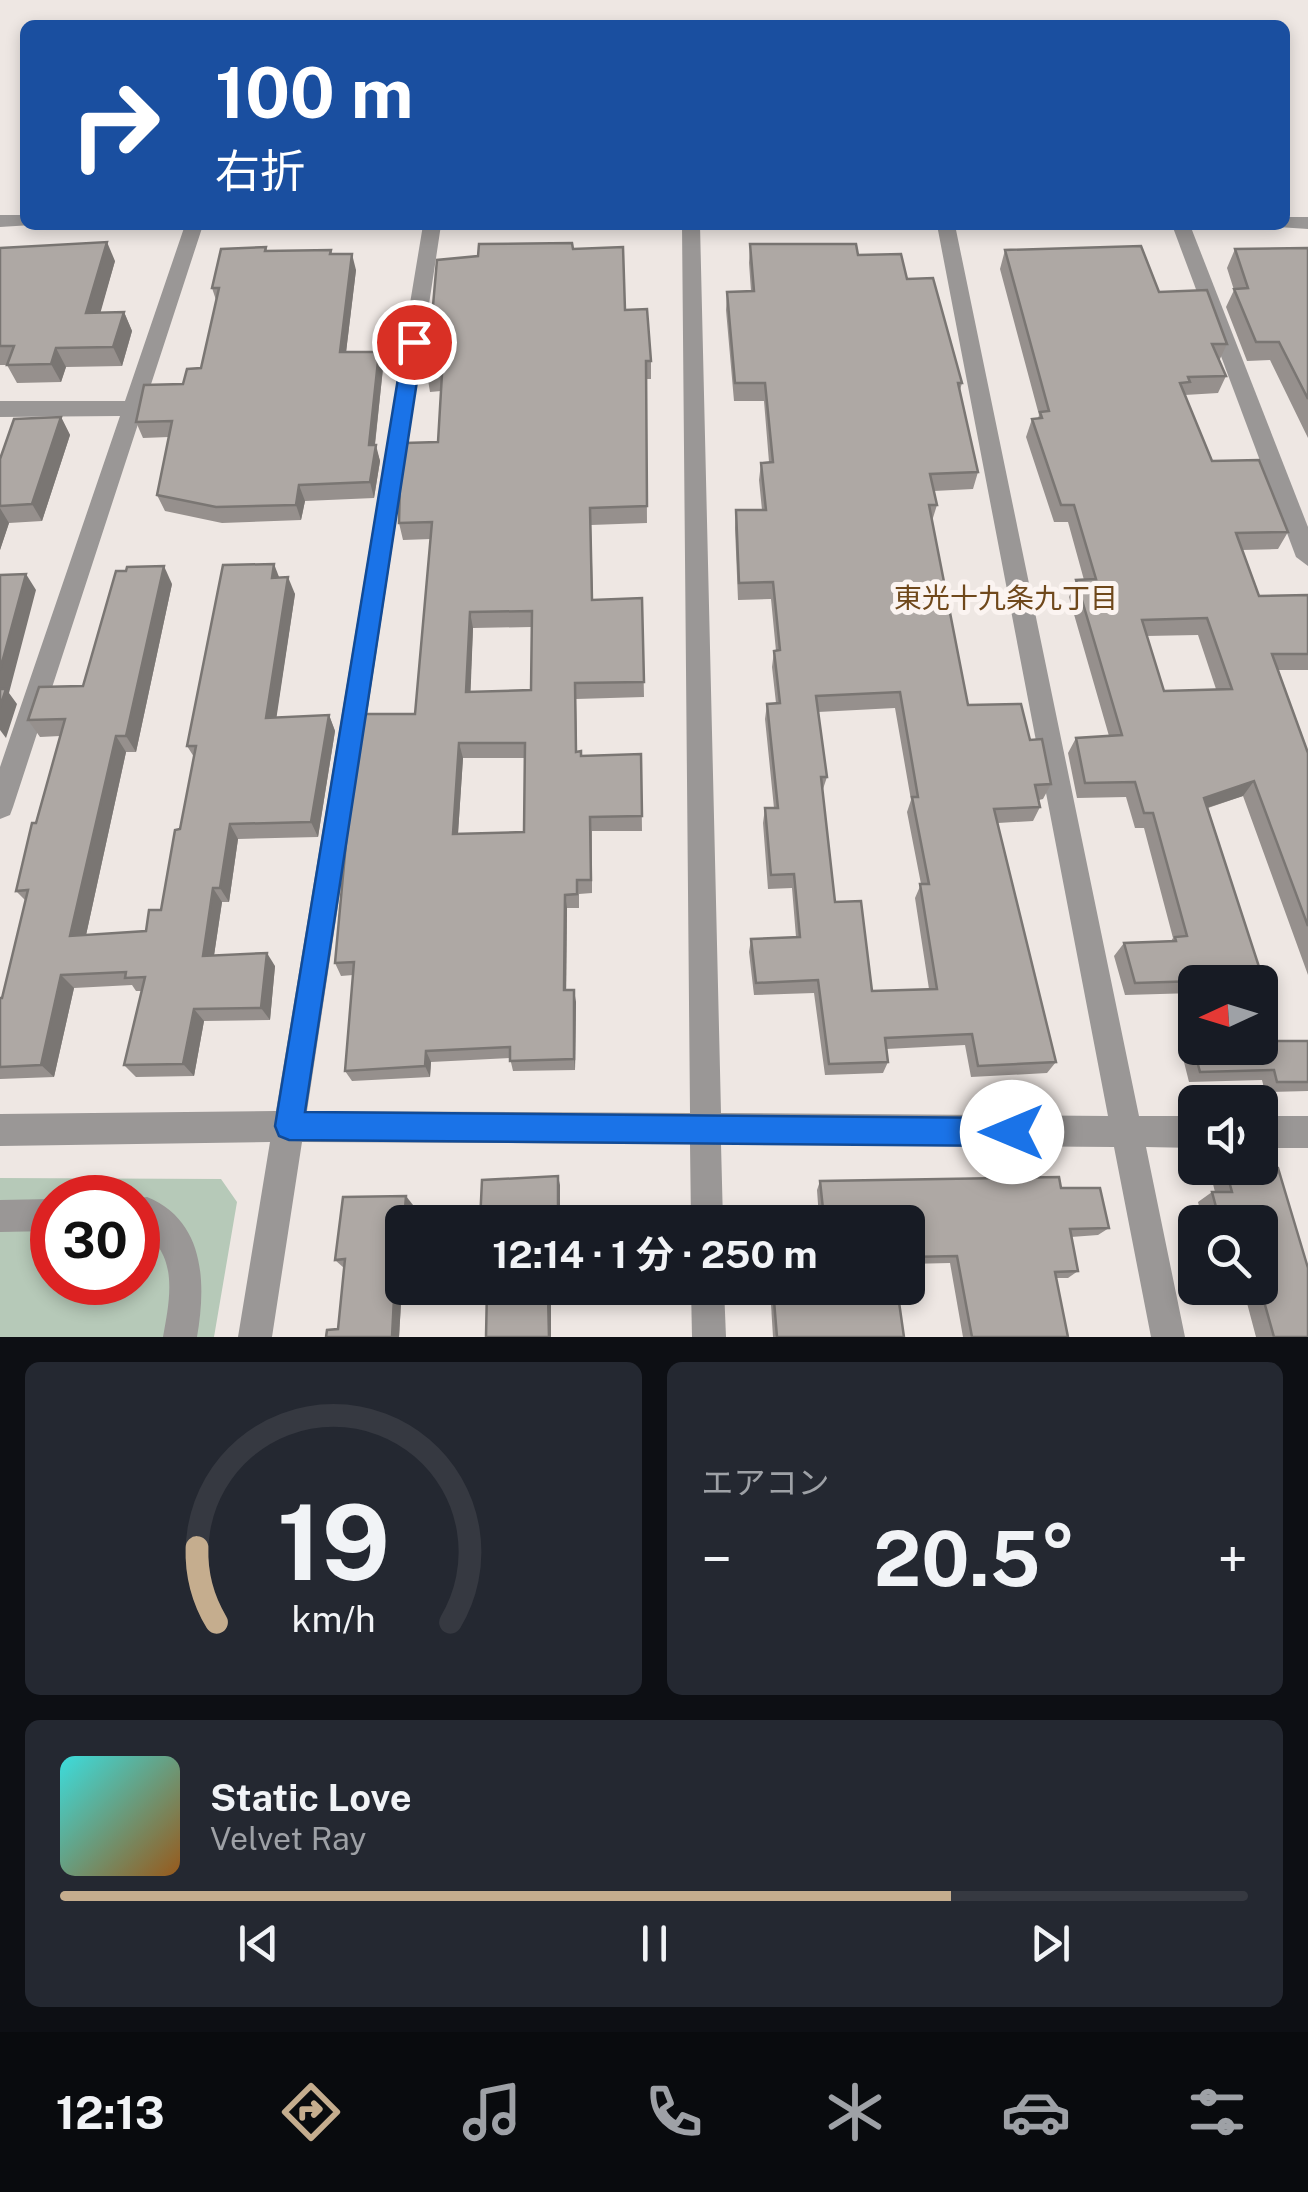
<!DOCTYPE html>
<html lang="ja">
<head>
<meta charset="utf-8">
<style>
	body { margin:0; font-family:"Public Sans","Noto Sans JP",sans-serif; background:#242831; color:#f1f3f6; height:100vh; display:flex; flex-direction:column; font-size:38px; white-space:nowrap }
	* { box-sizing:border-box; margin:0 }
	p { font-size:32px; color:#9ea1a6 }
	.icon { flex:none; width:55px; height:55px; fill:none; stroke:currentColor; stroke-width:2; stroke-linecap:round; stroke-linejoin:round }
	.map { position:relative; height:1337px; overflow:hidden }
	.details { display:flex; flex-direction:column; gap:25px; padding:25px; background:#0d0f14; flex:1 }
	.details>* { flex:none }
	.hud { position:absolute; left:20px; top:20px; width:1270px; height:210px; border-radius:15px; box-shadow:0 5px 15px #0003; background:#1a4fa0; color:#fff; overflow:hidden }
	.needle { width:65px; rotate:266deg }
	.tools { position:absolute; left:1178px; top:965px; display:grid; gap:20px }
	.tools a { display:grid; place-items:center; width:100px; height:100px; border-radius:15px; background:#171b24; box-shadow:0 5px 15px #0003; font-size:50px }
	.speed { position:absolute; left:30px; top:1175px; display:flex; gap:20px; font-size:50px; font-weight:700; text-align:center }
	.speed>* { display:grid; place-content:center; width:130px; height:130px; border-radius:50%; background:#171b24; box-shadow:0 5px 15px #0003; line-height:1 }
	.speed .limit { border:15px solid #d22; background:#fff; color:#111 }
	.pin { position:absolute; display:grid; place-items:center; width:85px; height:85px; color:#fff; margin:-42px; border:5px solid #fff; border-radius:50%; box-shadow:0 2px 10px #0007 }
	.me { position:absolute; width:110px; margin:-55px; rotate:270deg; stroke-linejoin:round; filter:drop-shadow(0 0 8px #0008) }
	.turn { display:flex; align-items:center; gap:35px; height:210px; padding:0 30px; font-size:45px }
	.turn .icon { width:130px; height:130px; stroke-width:2.5 }
	.turn b { display:block; font-size:70px; line-height:85px }
	.big { font-size:75px; font-weight:700; line-height:1.1 }
	.details .widget { flex:1; display:flex; flex-direction:column; justify-content:center; gap:15px; min-width:0; padding:0 35px; border-radius:15px; background:#242831 }
	.details .dial { align-items:center; gap:0 }
	.dial svg { height:260px; overflow:visible; fill:none; stroke:#363941; stroke-width:7; stroke-linecap:round; text-anchor:middle }
	.dial text { fill:#f1f3f6; stroke:none }
	.song { display:flex; align-items:center; gap:30px }
	.cover { width:120px; height:120px; border-radius:15px; background:linear-gradient(135deg,hsl(180 70% 55%),hsl(30 70% 35%)) }
	.played { height:10px; border-radius:5px; background:linear-gradient(90deg,#c5ad8e 75%,#363941 75%) }
	.keys { display:flex; justify-content:space-around; direction:ltr }
	.heat { display:flex; justify-content:space-between; align-items:center; font-size:55px; direction:ltr }
	.details .tiles { flex:1; display:grid; gap:25px; grid-template-columns:1fr 1fr }
	.widget:last-child { grid-column:span 2 }
	.trip { position:absolute; left:385px; top:1205px; width:540px; height:100px; border-radius:15px; background:#171b24; box-shadow:0 5px 15px #0003; font-weight:700; line-height:100px; text-align:center }
	.dock { display:flex; height:160px; justify-content:space-around; align-items:center; background:#090b0e; color:#9ea1a6 }
	.dock .icon { width:70px; height:70px }
	.dock .current { color:#c5ad8e }
	.dock b { font-size:45px; color:#f1f3f6 }
	.map>svg:first-child { display:block }
	.green { fill:#b6c9b8; fill-rule:evenodd }
	.lines { fill:none; stroke-linecap:round; stroke-linejoin:round }
	.street { fill:#9a9796; fill-rule:evenodd }
	.wall { fill:#96908d; fill-rule:evenodd }
	.shaded-wall { fill:#7a7673 }
	.building { fill:#aea8a4; stroke:#7a7673; stroke-width:2.5; fill-rule:evenodd }
	.route { fill:#1a73e8; stroke:#114b97; stroke-width:2.5 }
	.labels { text-anchor:middle; stroke-width:10; stroke-linejoin:round; paint-order:stroke }
	.neighbourhood-label { font-size:28px; fill:#6f481b; stroke:#fbf4f1 }
</style>
</head>
<body>
<div class="map">
<svg width="1308" height="1337" viewBox="0 0 1308 1337">
	<rect width="100%" height="100%" fill="#eee7e3"/>
	<path class="green" d="M0 1178 221 1179 237 1202 214 1337H0ZM52 1198H138V1282H52Z"/>
	<g class="lines">
		<g class="street">
			<path d="M0 215H25V225H32L0 227Z"/>
			<path d="M1285 217H1308V229L1278 227 1285 225Z"/>
			<path d="M185 225H203L13 807 10 815 0 819V767L120 416 0 417V401H125Z"/>
			<path d="M423 225H441L307 1111 690 1113 682 225H700L721 1113 1108 1116 937 225H955L1139 1116H1195V1148L1146 1147 1185 1337H1151L1114 1147 721 1144 723 1222H691L690 1144 302 1142 272 1337H238L270 1142 0 1146V1114L276 1111Z"/>
			<path d="M1172 225H1190L1308 527V566L1296 557Z"/>
			<rect x="1260" y="1116" width="48" height="32"/>
			<path d="M147 1197C206 1221 206 1285 197 1337H163C170 1299 180 1251 138 1230V1198Z"/>
			<path d="M52 1199V1231L0 1232V1200Z"/>
			<path d="M691 1288H724L726 1337H692Z"/>
		</g>
	</g>
	<g class="wall">
		<path d="M750 244 858 255 907 279 962 383 960 390 978 472 973 489 934 491 937 505 932 521 968 705 1030 740 1051 784 1043 799 1039 800 1040 807 1033 821 998 823 1056 1062 1047 1073 971 1077 965 1045 886 1049 888 1062 883 1073 825 1075 814 993 754 995 749 952 751 939 796 937 792 888 768 889 763 823 765 808H774L765 719 767 704 776 703 772 667 774 651H776L771 599 738 600 735 528 736 510H762L759 480 761 463 769 462 764 401H734L726 310 727 292 751 291 749 263ZM895 708 911 800 907 812 921 884 915 898 929 989 872 991 835 902 822 792 827 777 818 712Z"/>
		<path d="M266 247 267 251 331 250 332 254 356 270 346 352H379L383 368 375 445 380 461 374 498 305 501 301 520 222 523 165 511 157 495 169 437 143 438 136 422 201 368 216 300 212 288Z"/>
		<path d="M0 248 115 261 100 312H124L132 331 122 366 66 367 61 382 17 383 7 365H0Z"/>
		<path d="M1308 248V438L1270 360 1247 361 1226 307 1234 290 1227 268 1235 249Z"/>
		<path d="M573 249 625 310 651 361V379H646L647 523 591 525 593 600 642 598 644 697 576 699 577 752 581 756 641 754 642 831H592V893L579 894V908H567L566 990 576 1002 575 1070 513 1071 510 1058 431 1062 430 1077 352 1081 345 1071 353 975 341 976 335 963 415 714 431 539 403 540 399 523 438 442 441 391 430 392 427 374ZM531 627V690L470 692 473 628ZM463 758H525L524 832 458 834Z"/>
		<path d="M1005 250 1159 292 1227 344 1219 361 1226 376 1218 393 1185 395 1212 461 1288 532 1278 549 1242 550 1259 596 1308 595V670H1278L1308 753V975L1243 796 1208 808 1263 979 1259 982H1195V993L1125 995 1114 956 1124 943 1171 941 1173 938 1144 828H1135L1126 797 1077 798 1068 753 1076 738 1109 736 1069 597 1076 580H1084L1068 522H1054L1026 437 1032 419H1038L1039 415 1000 269ZM1198 635 1216 689 1164 691 1146 636Z"/>
		<path d="M61 417 70 435 42 521 9 523 0 550V459Z"/>
		<path d="M279 577 295 594 276 717 329 715 335 731 318 837 238 839 229 902H222L214 955 275 966 270 1020 204 1021 194 1076 136 1077 124 1065 142 991H136L132 985 74 988 54 1077 0 1079V998H2L26 901 16 891 60 736 40 737 28 720 83 686 172 584 136 752H126L86 935 146 931 161 910 180 829 194 757 187 746Z"/>
		<path d="M1191 1039 1308 1041V1091L1265 1092 1262 1080 1189 1082 1181 1050Z"/>
		<path d="M1278 1168 1308 1268V1337H1256L1243 1288H1260V1222H1203L1198 1202 1212 1192H1215L1212 1180 1226 1170Z"/>
		<path d="M820 1181 1061 1188 1109 1228 1098 1235 1071 1237 1078 1271 1068 1278H1056L1068 1337H963L950 1263 908 1264V1222H767L768 1219 819 1218 817 1190Z"/>
		<path d="M413 1205 402 1222V1286L399 1337H326L338 1329 344 1268 335 1260Z"/>
		<path d="M481 1288H647V1295L551 1300V1337H486L487 1288Z"/>
		<path d="M770 1288H897L904 1337H773Z"/>
	</g>
	<g class="shaded-wall">
		<path d="M107 242 115 261 95 332 86 313Z"/>
		<path d="M352 254 356 270 344 369 340 352Z"/>
		<path d="M124 312 132 331 122 366 113 347Z"/>
		<path d="M56 348 66 367 61 382 51 364Z"/>
		<path d="M379 352 383 368 373 461 369 445Z"/>
		<path d="M61 417 70 435 42 521 32 504Z"/>
		<path d="M376 445 380 461 374 498 370 482Z"/>
		<path d="M299 485 305 501 301 520 296 505Z"/>
		<path d="M0 508 9 523 0 550Z"/>
		<path d="M274 564 281 582 272 578Z"/>
		<path d="M164 566 172 584 136 752 126 736Z"/>
		<path d="M26 574 36 590 9 693 17 704 6 738 0 730V670Z"/>
		<path d="M288 577 295 594 274 734 266 718Z"/>
		<path d="M470 612 473 628 470 707 466 692Z"/>
		<path d="M329 715 335 731 318 837 311 822Z"/>
		<path d="M116 736 126 752 83 949 70 936Z"/>
		<path d="M459 743 463 758 457 848 453 834Z"/>
		<path d="M1254 781 1243 796 1194 812 1204 798Z"/>
		<path d="M230 824 238 839 229 902 220 888Z"/>
		<path d="M213 888 222 902 212 969 203 956Z"/>
		<path d="M565 895 567 908 566 1002 564 990Z"/>
		<path d="M267 953 275 966 270 1020 261 1008Z"/>
		<path d="M61 975 74 988 54 1077 41 1065Z"/>
		<path d="M574 990 576 1002 575 1070 574 1059Z"/>
		<path d="M194 1009 204 1021 194 1076 183 1064Z"/>
		<path d="M426 1051 431 1062 430 1077 425 1066Z"/>
		<path d="M558 1176 560 1185V1222H558Z"/>
		<path d="M406 1196 413 1205 411 1222H404Z"/>
		<path d="M402 1238V1283L399 1278Z"/>
		<path d="M395 1278 402 1286 399 1337H392Z"/>
		<path d="M548 1293 551 1300V1337H549Z"/>
	</g>
	<g class="building">
		<path d="M107 242 86 313 124 312 113 347 56 348 51 364 7 365 14 346H0V248Z"/>
		<path d="M572 243 573 249 623 247 625 310 647 309 651 361H646L647 506 590 508 592 600 642 598 644 682 575 683 576 752 581 751V756L641 754 642 816 590 817 591 880H577V894L565 895 564 990H574V1059L510 1061V1047L426 1051 425 1066 345 1071 354 962 335 963 348 821 363 714H415L432 522 399 523 400 480 405 443 438 442 442 374H427L437 260 478 256 479 244ZM532 611 531 690 466 692 470 612ZM459 743H525L524 832 453 834Z"/>
		<path d="M750 244H856L858 255 901 254 907 279 933 278 962 383H958L978 472 930 474 937 505H929L968 705 1021 704 1030 740 1042 739 1051 784 1035 785 1040 807 994 809 1056 1062 978 1066 972 1034 885 1038 888 1062 829 1064 818 980 756 983 751 939 800 937 794 874 771 875 765 808H778L767 704 780 703 774 651 780 650 773 582 739 583 736 510H766L761 463 773 462 765 383H735L727 292 754 291ZM900 692 918 797H912L929 884H920L937 989 872 991 861 901 835 902 821 777H827L816 696Z"/>
		<path d="M1141 246 1159 292 1207 290 1227 344H1212L1226 376 1188 377 1190 382 1180 383 1212 461 1259 460 1288 532 1236 533 1259 596 1308 595V654H1272L1308 753V926L1254 781 1204 798 1263 979 1135 983 1124 943 1176 941 1175 937 1187 936 1153 813H1144L1135 782 1085 783 1076 738 1122 735 1076 580 1096 579 1074 505H1061L1032 419 1042 418 1040 412 1049 411 1005 250ZM1207 618 1232 689 1164 691 1142 620Z"/>
		<path d="M266 247 265 251 331 250 330 254H352L340 352H379L369 445H376L370 482 299 485 296 505 216 507 157 495 172 421 136 422 144 385 183 384 187 369 201 368 219 288H212L221 249Z"/>
		<path d="M1308 248V399L1279 342H1256L1234 289 1248 288 1235 249Z"/>
		<path d="M61 417 32 504 0 506V459L14 419Z"/>
		<path d="M274 564 272 578 288 577 266 718 329 715 311 822 230 824 220 888H213L203 956 267 953 261 1008 194 1009 183 1064 124 1065 145 977 125 978 126 972 61 975 41 1065 0 1067V998H2L28 890 16 891 32 823H36L65 719 28 720 39 687 83 686 116 571H126L127 567 164 566 126 736H116L70 936 146 931 149 910H161L175 830 180 829 196 746H187L223 565Z"/>
		<path d="M26 574 0 670V575Z"/>
		<path d="M0 689H6L0 707Z"/>
		<path d="M1191 1039 1195 1040V1048H1260V1041H1308V1082H1277L1274 1070 1200 1072Z"/>
		<path d="M1278 1168 1308 1268V1337H1274L1260 1287V1222H1220L1212 1192H1232L1226 1170Z"/>
		<path d="M558 1176V1222H480L482 1180Z"/>
		<path d="M1059 1177 1061 1188H1100L1109 1228 1070 1229 1078 1271 1055 1272 1068 1337H972L957 1256 908 1257V1222H768V1219L824 1218 820 1181Z"/>
		<path d="M406 1196 404 1222H402L399 1278H395L392 1337H326L327 1330 338 1329 345 1259 335 1260 343 1197Z"/>
		<path d="M487 1288H647V1289L548 1293 549 1337H486Z"/>
		<path d="M773 1288H897L904 1337H777Z"/>
	</g>
	<path class="route" d="M414 336 423 342 305 1112 1012 1118 1022 1122 1026 1132 1022 1142 1012 1146 289 1140 279 1136 275 1126 404 342Z"/>
	<g class="labels">
		<g class="neighbourhood-label">
			<text x="1006" y="608">東光十九条九丁目</text>
		</g>
	</g>
</svg>
<div class="tools">
<a><svg class="needle" viewBox="-14 -14 28 28"><path d="M0-13l5 13h-10z" fill="#e53935"/><path d="M0 13l5-13h-10z" fill="#9ea1a6"/></svg></a>
<a><svg class="icon" aria-label="sound" viewBox="0 0 24 24"><path d="M4 9h4l5-4v14l-5-4H4zM17 9q2 3 0 6"/></svg></a>
<a><svg class="icon" aria-label="search" viewBox="0 0 24 24"><circle cx="10" cy="10" r="6"/><path d="M15 15l6 6"/></svg></a>
</div>
<div class="speed"><div class="limit">30</div></div>
<div class="pin" style="left:414px;top:342px;background:#d93025"><svg class="icon" aria-label="arrive" viewBox="0 0 24 24"><path d="M6 21V4h12l-3 4 3 4H6"/></svg></div>
<svg class="me" style="left:1012px;top:1132px" viewBox="-20 -20 40 40"><circle r="19" fill="#fff"/><path d="M0-13L10 11 0 6-10 11z" fill="#1a73e8"/></svg>
<div class="trip">12:14 · 1 分 · 250 m</div>
<div class="hud">
<div class="turn"><svg class="icon" aria-label="right" viewBox="0 0 24 24"><path d="M7 20v-9h11M14 6l5 5-5 5"/></svg><div><b>100 m</b>右折</div></div>
</div>
</div>
<section class="details">
<div class="tiles">
<div class="widget dial"><svg viewBox="0 0 100 80">
<path d="M14 69A42 42 0 1 1 86 69"/>
<path d="M14 69A42 42 0 0 1 8 46" stroke="#c5ad8e"/>
<text x="50" y="56" font-size="32" font-weight="700">19</text>
<text x="50" y="72" font-size="11">km/h</text>
</svg></div>
<div class="widget"><p>エアコン</p>
<div class="heat"><a>−</a><b class="big">20.5°</b><a>+</a></div>
</div>
<div class="widget">
<div class="song"><i class="cover"></i><div><b>Static Love</b><p>Velvet Ray</p></div></div>
<div class="played"></div>
<div class="keys"><svg class="icon" aria-label="previous" viewBox="0 0 24 24"><path d="M18 5L8 12l10 7zM5 5v14"/></svg><svg class="icon" aria-label="pause" viewBox="0 0 24 24"><path d="M8 5v14M16 5v14"/></svg><svg class="icon" aria-label="next" viewBox="0 0 24 24"><path d="M6 5l10 7-10 7zM19 5v14"/></svg></div>
</div>
</div>
</section>
<nav class="dock">
<b>12:13</b>
<svg class="icon current" aria-label="directions" viewBox="0 0 24 24"><path d="M12 3l9 9-9 9-9-9zM9 14v-3h6M13 9l2 2-2 2"/></svg>
<svg class="icon" aria-label="music" viewBox="0 0 24 24"><path d="M9 18V5l10-2v13"/><circle cx="6" cy="18" r="3"/><circle cx="16" cy="16" r="3"/></svg>
<svg class="icon" aria-label="phone" viewBox="0 0 24 24"><path d="M5 4h4l2 5-3 2q2 4 5 5l2-3 5 2v4C11 20 4 13 5 4z"/></svg>
<svg class="icon" aria-label="climate" viewBox="0 0 24 24"><path d="M12 3v18M4 7l16 10M4 17L20 7"/></svg>
<svg class="icon" aria-label="car" viewBox="0 0 24 24"><path d="M5 17H2v-5l4-1 3-4h7l3 4 3 1v5h-3M9 17h6M6 11h13"/><circle cx="7" cy="17" r="2"/><circle cx="17" cy="17" r="2"/></svg>
<svg class="icon" aria-label="filters" viewBox="0 0 24 24"><path d="M4 7h16M4 17h16"/><circle cx="9" cy="7" r="2"/><circle cx="15" cy="17" r="2"/></svg>
</nav>
</body>
</html>
